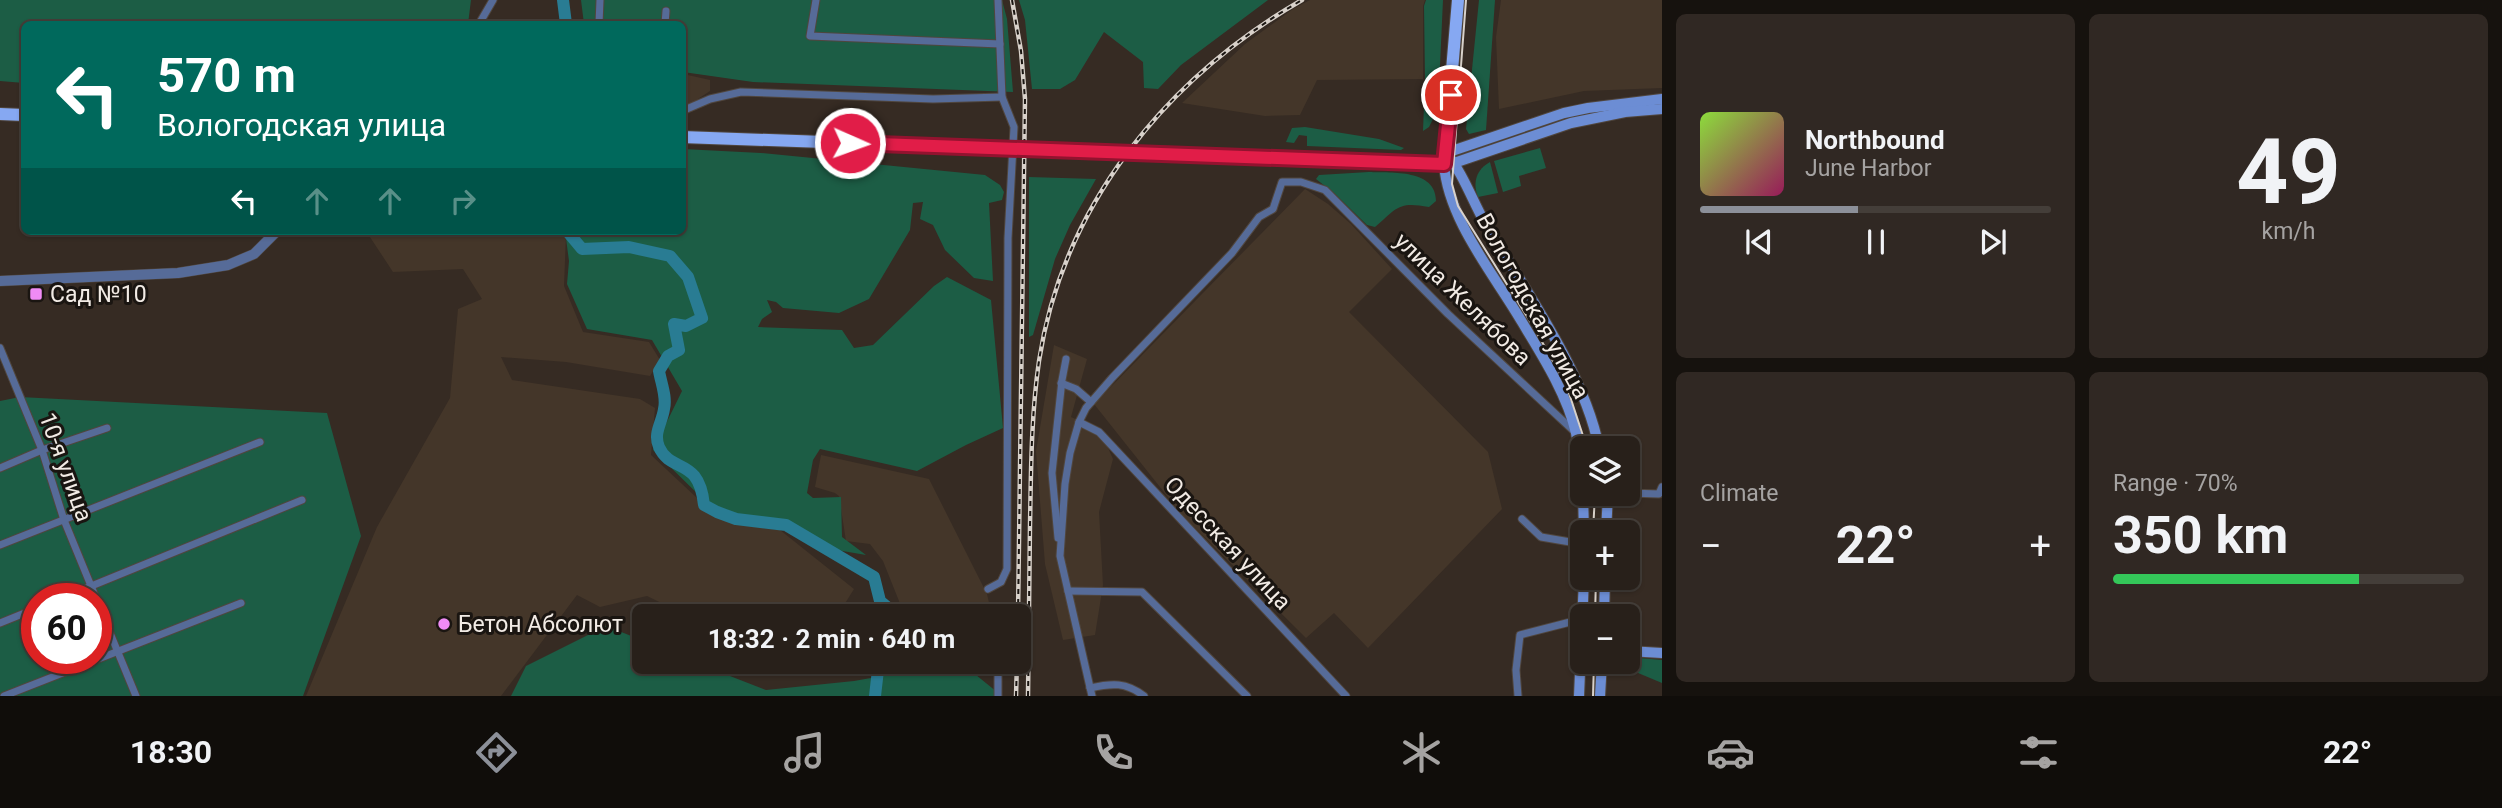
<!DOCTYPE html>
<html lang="en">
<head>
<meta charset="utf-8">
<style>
	body { margin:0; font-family:Roboto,sans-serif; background:#302823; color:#f1f3f6; height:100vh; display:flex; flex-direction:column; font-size:26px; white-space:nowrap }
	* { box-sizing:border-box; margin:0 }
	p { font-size:23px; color:#a5a3a2 }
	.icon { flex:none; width:38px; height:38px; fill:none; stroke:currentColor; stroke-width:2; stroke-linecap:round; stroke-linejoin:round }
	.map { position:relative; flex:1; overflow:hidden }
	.details { display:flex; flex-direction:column; gap:14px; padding:14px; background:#16120e; width:840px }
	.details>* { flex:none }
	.guide { position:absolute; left:21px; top:21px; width:665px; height:214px; border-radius:10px; box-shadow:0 2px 5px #0004,0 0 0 2px #443e39; background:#00695c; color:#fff; overflow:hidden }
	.controls { position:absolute; left:1570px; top:436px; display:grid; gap:14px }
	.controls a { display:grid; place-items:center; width:70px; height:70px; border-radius:10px; background:#28201a; box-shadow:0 2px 5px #0004,0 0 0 2px #443e39; font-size:35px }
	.speed { position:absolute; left:21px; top:583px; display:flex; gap:14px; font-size:35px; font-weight:700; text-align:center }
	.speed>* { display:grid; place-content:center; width:91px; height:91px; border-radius:50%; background:#28201a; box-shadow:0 2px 5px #0004,0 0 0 2px #443e39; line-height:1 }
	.speed .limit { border:10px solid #d22; background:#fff; color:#111 }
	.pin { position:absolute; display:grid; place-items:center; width:60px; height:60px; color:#fff; margin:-30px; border:4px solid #fff; border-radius:50%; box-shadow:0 2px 7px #0007 }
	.me { position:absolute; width:77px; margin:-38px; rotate:92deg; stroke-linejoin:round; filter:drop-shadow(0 0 5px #0008) }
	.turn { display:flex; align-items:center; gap:24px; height:147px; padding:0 21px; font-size:32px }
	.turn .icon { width:91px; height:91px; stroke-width:2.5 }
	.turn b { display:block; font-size:49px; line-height:60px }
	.lanes { display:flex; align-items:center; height:66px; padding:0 21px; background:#0003; justify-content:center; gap:35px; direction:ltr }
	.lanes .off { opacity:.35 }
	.big { font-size:52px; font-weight:700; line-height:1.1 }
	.details .tile { flex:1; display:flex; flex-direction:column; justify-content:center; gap:10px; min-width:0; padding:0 24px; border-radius:10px; background:#302823 }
	.details .dial { align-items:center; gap:0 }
	.dial b { font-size:91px; line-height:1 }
	.song { display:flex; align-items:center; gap:21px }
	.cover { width:84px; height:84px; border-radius:10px; background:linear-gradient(135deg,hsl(90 70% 55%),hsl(330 70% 35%)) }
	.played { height:7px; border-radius:4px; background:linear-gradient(90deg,#8c9099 45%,#443e39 45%) }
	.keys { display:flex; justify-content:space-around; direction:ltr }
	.heat { display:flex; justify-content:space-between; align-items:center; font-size:38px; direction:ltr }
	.charge { height:10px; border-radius:5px; background:linear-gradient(90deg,#34c759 70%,#443e39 0) }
	.details .tiles { flex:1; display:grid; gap:14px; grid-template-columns:repeat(2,1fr) }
	.trip { position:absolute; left:632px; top:604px; width:399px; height:70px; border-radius:10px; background:#28201a; box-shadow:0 2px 5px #0004,0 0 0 2px #443e39; font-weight:700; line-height:70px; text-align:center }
	.dock { display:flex; height:112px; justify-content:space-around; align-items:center; background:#100d0a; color:#a5a3a2 }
	.dock .icon { width:49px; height:49px }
	.dock .selected { color:#8c9099 }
	.dock b { font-size:32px; color:#f1f3f6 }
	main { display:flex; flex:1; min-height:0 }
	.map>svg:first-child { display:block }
	.industrial { fill:#443629 }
	.green { fill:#1c5d45; fill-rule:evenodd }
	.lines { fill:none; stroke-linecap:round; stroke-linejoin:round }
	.river { stroke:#297c93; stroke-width:12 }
	.minor-casing { stroke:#50463e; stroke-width:9 }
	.tertiary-casing { stroke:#50463e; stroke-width:11 }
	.secondary-casing { stroke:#50463e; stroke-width:12 }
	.primary-casing { stroke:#50463e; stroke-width:14 }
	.minor { stroke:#566b98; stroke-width:7 }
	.tertiary { stroke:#566b98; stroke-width:10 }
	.secondary { stroke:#6c8dd4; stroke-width:10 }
	.primary { stroke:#86a8f2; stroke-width:12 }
	.tram { stroke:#d8d1ca; stroke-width:2 }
	.rail-casing { stroke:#d8d1ca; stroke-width:4.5 }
	.rail { stroke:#1a1511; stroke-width:2; stroke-dasharray:5; stroke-linecap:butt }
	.primary-bridge-casing { stroke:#50463e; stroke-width:14; stroke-linecap:butt }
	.primary-bridge { stroke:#86a8f2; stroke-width:12 }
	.route-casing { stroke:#92132f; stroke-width:18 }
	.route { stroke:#e11d48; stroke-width:12 }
	.poi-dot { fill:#f08bf5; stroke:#1a1511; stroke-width:2.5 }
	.labels { text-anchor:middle; stroke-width:6; stroke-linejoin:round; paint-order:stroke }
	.poi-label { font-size:23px; fill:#f2ebe5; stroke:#1a1511; text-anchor:start }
	.street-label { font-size:23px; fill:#f2ebe5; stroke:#1a1511 }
</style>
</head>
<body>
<main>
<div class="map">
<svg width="1662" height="696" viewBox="0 0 1662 696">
	<rect width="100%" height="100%" fill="#362b23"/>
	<g class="industrial">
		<path d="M1310 0H1425L1423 6V79L1317 80 1300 115 1265 116 1182 103 1245 44 1293 9Z"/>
		<path d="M1501 0H1662V88L1584 91 1499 109 1496 37Z"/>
		<path d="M683 74 710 80V91L692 103 683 105Z"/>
		<path d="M1305 189 1328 204 1351 224 1392 269 1349 312 1488 452 1502 509 1368 648 1334 613 1306 638 1183 516 1094 404Z"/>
		<path d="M366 231H563L566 235 564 286 583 332 649 342 660 360 650 376 566 362 501 357 512 380 640 399 655 408 651 455 697 498 706 512 733 524 780 530 854 589 839 613 836 616H749L740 611 736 616H716L703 605 682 613 647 596 600 607 577 595 501 696H306L377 527 450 398 458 309 482 299 463 269 393 272Z"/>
		<path d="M1054 345 1087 359 1071 417 1100 430 1113 459 1099 512 1103 585 1095 635 1063 640 1045 564 1036 451Z"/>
		<path d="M821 455 929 479 987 594 992 616H905L883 561 870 544 846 541 839 496 835 493 815 487Z"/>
	</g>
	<g class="green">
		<path d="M0 0H471L468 24H24V83L0 81Z"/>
		<path d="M581 0H1002L1007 19 1013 92 753 82 683 72 682 24H584Z"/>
		<path d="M1019 0H1268L1181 65 1158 89 1144 88 1143 62 1104 32 1075 80 1060 89H1032L1025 20Z"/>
		<path d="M1426 0H1443L1438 109 1429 127 1423 131 1425 79 1424 6Z"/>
		<path d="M1479 0H1495L1486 130 1469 134 1466 129Z"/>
		<path d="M1305 127 1379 139 1404 148 1401 150 1307 146V136L1299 135 1294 143 1286 142 1292 128Z"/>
		<path d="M1540 148 1546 168 1519 176 1521 186 1503 192 1494 161Z"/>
		<path d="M683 149 761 153 985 175 1000 185 1004 192 1002 200 989 203 993 281 974 278 945 250 933 225 920 219 923 202 913 203 910 230 869 299 839 313 783 308 776 302 767 300 772 312 762 319 758 327 842 330 854 348 873 345 934 286 947 277 991 300 1003 428 966 445 917 471 820 449 813 460 807 493 813 498 841 497 842 537 866 555 825 548 777 519 758 526 710 506 653 450 682 391 652 340 587 329 567 284 569 261 565 231H682Z"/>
		<path d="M1490 162 1498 193 1478 197C1472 182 1477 169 1490 162Z"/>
		<path d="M1369 172C1392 173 1436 169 1436 201L1429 207C1398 201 1397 208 1375 227L1367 225 1334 193 1316 179 1319 175Z"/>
		<path d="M1029 177 1096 179 1070 225 1055 259 1033 335 1029 337Z"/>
		<path d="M20 397 327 413 361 536 303 696H0V401ZM37 598H96V658H37Z"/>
		<path d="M606 626 644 641V662H694L766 690 854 681 960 662 997 692V696H511L526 666Z"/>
		<path d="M1628 657 1662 660V683L1619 665V662H1628Z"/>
	</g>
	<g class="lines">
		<g class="river">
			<path d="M563 0 566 24"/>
			<path d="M567 231 582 249 629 247 670 256 688 277 702 318 686 326 674 324 679 350 668 356 659 371C661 383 667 397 664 409 662 423 653 433 659 447 671 474 699 456 704 505L717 512 736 519 786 525 874 577 880 601 898 616"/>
			<path d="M875 696 878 670 886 662"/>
		</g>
		<defs>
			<g id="minor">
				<path d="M816 0 810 36 1000 44"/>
				<path d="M479 24 493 0"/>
				<path d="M599 24 600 0"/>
				<path d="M665 24 666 11"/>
				<path d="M682 111 710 99 741 92 933 99 1002 97"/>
				<path d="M0 348 42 450 64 520 96 598"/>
				<path d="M1061 383 1076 389 1091 402"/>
				<path d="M1079 422 1099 432 1346 696"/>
				<path d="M0 468 42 450 107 428"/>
				<path d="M1628 493 1659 494 1662 487"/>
				<path d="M1522 519 1541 537 1582 544"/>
				<path d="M1058 538 1052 473 1062 380 1066 359"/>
				<path d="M0 545 260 442"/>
				<path d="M988 589 1001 582 1007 569 1008 238 1014 127 1002 97 998 0"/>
				<path d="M1068 591 1142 592 1247 696"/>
				<path d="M62 598 302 500"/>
				<path d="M96 599 136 696"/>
				<path d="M0 623 37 608"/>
				<path d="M1090 688C1112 683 1126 682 1144 696"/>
				<path d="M4 696 241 603"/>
				<path d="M998 696V662"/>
				<path d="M1092 696 1060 556 1065 484 1070 453 1079 422 1086 408 1112 378 1232 253 1259 217 1273 209 1282 182H1301L1325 190 1448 314 1575 432"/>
				<path d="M1518 696 1516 670 1520 635 1582 619"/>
			</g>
			<path id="tertiary" d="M0 281 178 273 228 265 254 254 277 231"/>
			<g id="secondary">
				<path d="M1599 448C1585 374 1524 288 1485 223 1472 200 1463 173 1446 153L1564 113 1588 108 1662 99"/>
				<path d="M1582 481C1580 466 1579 449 1576 433 1567 394 1542 355 1522 322 1494 274 1448 220 1444 164L1454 163 1571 123 1625 112 1662 109"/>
				<path d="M1583 494 1584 532"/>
				<path d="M1606 532 1608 494"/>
				<path d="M1604 616 1605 578"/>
				<path d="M1628 651 1662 653"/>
				<path d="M1579 696 1584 578"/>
				<path d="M1600 696 1602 662"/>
			</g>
			<g id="primary">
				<path d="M0 114 24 115"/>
				<path d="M682 137 989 148"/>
				<path d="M1304 159 1444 164 1458 0"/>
			</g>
		</defs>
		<use href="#minor" class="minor-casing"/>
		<use href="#tertiary" class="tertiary-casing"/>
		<use href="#secondary" class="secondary-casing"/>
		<use href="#primary" class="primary-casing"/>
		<use href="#minor" class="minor"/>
		<use href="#tertiary" class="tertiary"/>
		<use href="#secondary" class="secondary"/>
		<use href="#primary" class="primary"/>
		<g class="tram">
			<path d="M1466 0 1452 184 1458 206 1533 326 1566 384 1587 448"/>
			<path d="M1593 532 1595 494"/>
			<path d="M1595 616 1596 578"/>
			<path d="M1593 696 1594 662"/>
		</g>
		<defs>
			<g id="rail">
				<path d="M1012 0 1021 51 1025 99 1018 616"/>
				<path d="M1016 696 1017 662"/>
				<path d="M1028 696C1029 639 1029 583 1030 526 1031 471 1031 416 1039 361 1063 204 1167 78 1302 0"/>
			</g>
		</defs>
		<use href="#rail" class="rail-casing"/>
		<use href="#rail" class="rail"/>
		<defs>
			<path id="primary-bridge" d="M989 148 1304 159"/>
		</defs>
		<use href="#primary-bridge" class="primary-bridge-casing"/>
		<use href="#primary-bridge" class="primary-bridge"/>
	</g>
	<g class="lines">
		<defs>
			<path id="route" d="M850 143 1444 164 1451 95"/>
		</defs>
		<use href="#route" class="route-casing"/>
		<use href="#route" class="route"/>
	</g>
	<g class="poi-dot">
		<rect x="29" y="287" width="14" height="14" rx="3.5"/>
		<circle cx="444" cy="624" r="7"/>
	</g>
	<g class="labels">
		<g class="poi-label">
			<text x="50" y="302">Сад №10</text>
			<text x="458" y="632">Бетон Абсолют</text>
		</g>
		<g class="street-label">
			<text transform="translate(1463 299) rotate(44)" y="8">улица Желябова</text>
			<text transform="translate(1533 306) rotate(61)" y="8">Вологодская улица</text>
			<text transform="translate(66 467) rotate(70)" y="8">10-я улица</text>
			<text transform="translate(1228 543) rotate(47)" y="8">Одесская улица</text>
		</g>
	</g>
</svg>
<div class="controls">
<a><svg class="icon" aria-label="layers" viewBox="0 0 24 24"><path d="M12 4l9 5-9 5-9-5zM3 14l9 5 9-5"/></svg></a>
<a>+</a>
<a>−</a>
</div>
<div class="speed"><div class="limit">60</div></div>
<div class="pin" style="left:1451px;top:95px;background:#d93025"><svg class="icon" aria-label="arrive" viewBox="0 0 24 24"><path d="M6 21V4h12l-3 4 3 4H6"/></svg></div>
<svg class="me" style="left:850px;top:143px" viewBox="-20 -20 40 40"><circle r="17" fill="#e11d48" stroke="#fff" stroke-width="3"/><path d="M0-11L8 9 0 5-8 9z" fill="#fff"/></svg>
<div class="trip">18:32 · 2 min · 640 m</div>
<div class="guide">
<div class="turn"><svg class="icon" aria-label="left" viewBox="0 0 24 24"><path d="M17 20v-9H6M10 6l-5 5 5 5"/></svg><div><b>570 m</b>Вологодская улица</div></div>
<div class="lanes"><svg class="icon" aria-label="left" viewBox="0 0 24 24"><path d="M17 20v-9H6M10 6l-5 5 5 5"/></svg><svg class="icon off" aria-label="ahead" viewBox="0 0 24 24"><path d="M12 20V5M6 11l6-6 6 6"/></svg><svg class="icon off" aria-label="ahead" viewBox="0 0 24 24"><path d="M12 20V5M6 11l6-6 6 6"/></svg><svg class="icon off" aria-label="right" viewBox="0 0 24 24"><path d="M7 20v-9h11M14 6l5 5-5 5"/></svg></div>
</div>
</div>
<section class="details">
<div class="tiles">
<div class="tile">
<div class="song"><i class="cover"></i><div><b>Northbound</b><p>June Harbor</p></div></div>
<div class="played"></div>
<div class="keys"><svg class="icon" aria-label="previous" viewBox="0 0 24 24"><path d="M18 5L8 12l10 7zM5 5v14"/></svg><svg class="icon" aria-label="pause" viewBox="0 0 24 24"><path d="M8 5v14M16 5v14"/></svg><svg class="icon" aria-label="next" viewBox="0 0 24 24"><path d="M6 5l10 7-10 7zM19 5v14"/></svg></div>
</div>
<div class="tile dial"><b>49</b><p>km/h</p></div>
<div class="tile"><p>Climate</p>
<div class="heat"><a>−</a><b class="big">22°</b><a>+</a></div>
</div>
<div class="tile"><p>Range · 70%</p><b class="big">350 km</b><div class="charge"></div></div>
</div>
</section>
</main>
<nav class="dock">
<b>18:30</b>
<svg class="icon selected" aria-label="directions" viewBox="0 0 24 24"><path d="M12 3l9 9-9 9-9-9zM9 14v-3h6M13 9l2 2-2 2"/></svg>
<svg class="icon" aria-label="music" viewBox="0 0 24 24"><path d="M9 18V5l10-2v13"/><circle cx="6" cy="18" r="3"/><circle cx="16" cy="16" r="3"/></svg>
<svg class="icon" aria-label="phone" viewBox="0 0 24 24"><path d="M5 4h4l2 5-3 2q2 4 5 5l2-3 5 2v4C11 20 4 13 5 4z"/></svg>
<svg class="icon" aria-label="climate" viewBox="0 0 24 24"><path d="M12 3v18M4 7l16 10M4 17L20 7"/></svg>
<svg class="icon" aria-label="car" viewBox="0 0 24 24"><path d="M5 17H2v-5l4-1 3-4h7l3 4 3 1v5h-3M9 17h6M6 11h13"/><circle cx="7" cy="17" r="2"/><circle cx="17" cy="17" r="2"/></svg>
<svg class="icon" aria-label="filters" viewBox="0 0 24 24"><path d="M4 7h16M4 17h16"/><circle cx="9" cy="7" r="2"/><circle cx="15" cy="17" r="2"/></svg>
<b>22°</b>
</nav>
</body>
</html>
